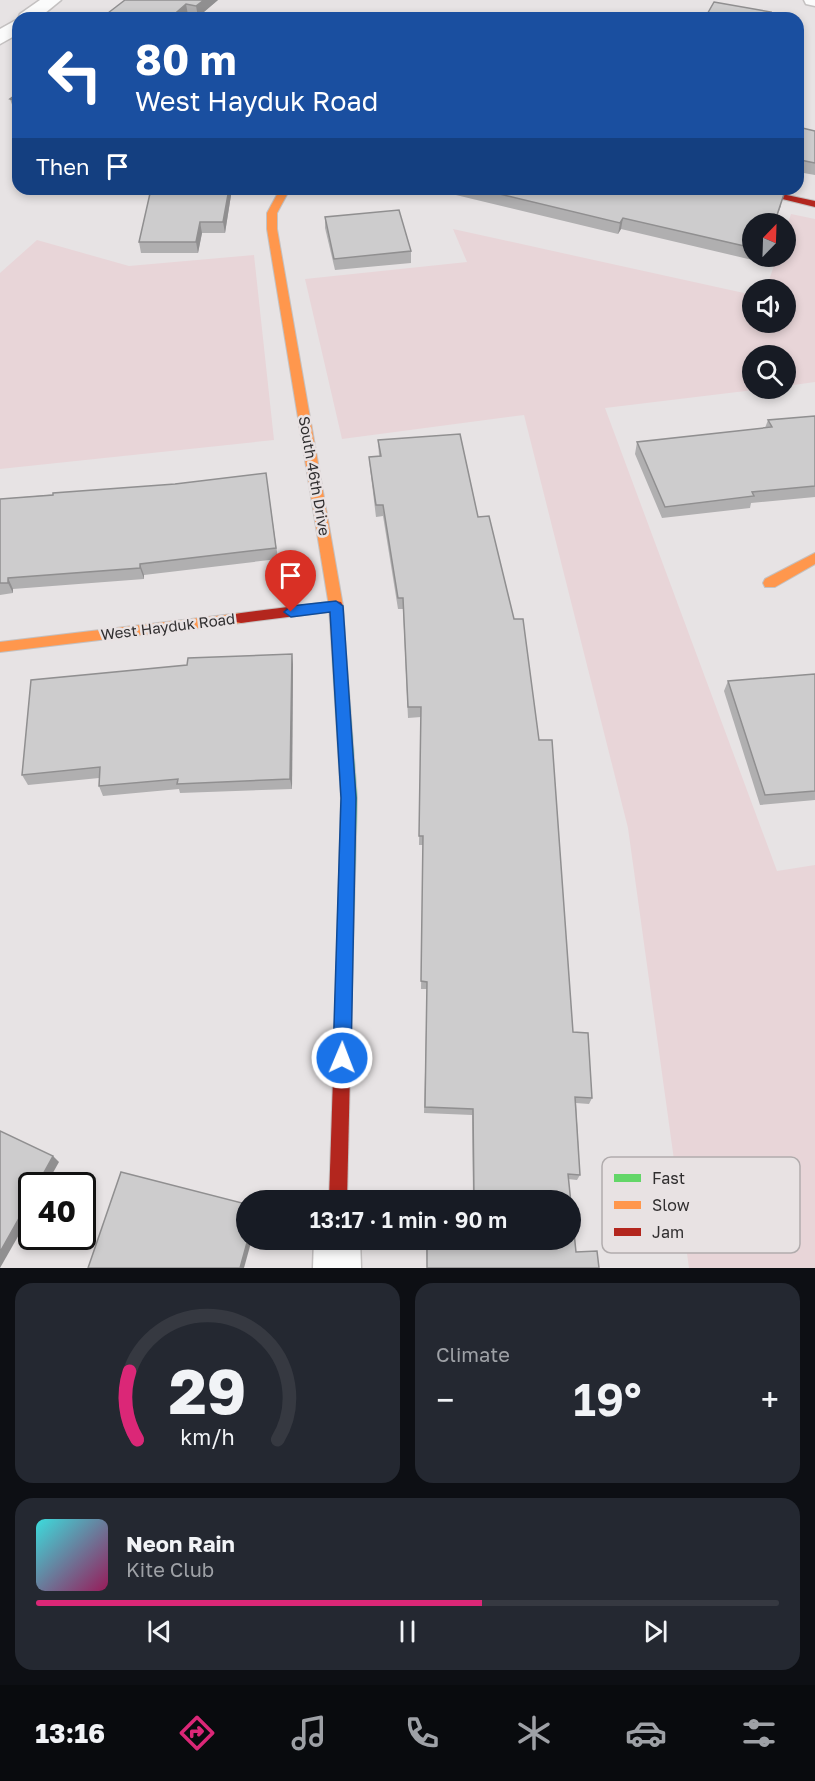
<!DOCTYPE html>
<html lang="en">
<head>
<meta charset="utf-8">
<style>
	body { margin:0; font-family:"Golos Text",sans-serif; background:#242831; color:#f1f3f6; height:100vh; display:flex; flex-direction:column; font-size:22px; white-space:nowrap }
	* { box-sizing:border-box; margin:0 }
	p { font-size:20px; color:#9ea1a6 }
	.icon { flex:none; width:33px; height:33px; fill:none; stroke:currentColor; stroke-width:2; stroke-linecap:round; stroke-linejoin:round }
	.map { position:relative; height:1268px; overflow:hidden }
	.sheet { display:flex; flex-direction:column; gap:15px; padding:15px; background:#0d0f14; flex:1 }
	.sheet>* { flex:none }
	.guide { position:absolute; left:12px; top:12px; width:792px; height:183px; border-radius:18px; box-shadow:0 3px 9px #0003; background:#1a4fa0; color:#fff; overflow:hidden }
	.needle { width:39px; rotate:23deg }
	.fabs { position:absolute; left:742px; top:213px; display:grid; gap:12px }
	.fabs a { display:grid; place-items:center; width:54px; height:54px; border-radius:50%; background:#171b24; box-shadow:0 3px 9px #0003; font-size:30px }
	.speed { position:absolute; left:18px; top:1172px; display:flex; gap:12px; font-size:30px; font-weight:700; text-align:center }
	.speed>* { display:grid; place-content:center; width:78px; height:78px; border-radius:50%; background:#171b24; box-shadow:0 3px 9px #0003; line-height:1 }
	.speed .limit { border:3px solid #111; border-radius:9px; background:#fff; color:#111 }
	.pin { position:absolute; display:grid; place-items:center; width:51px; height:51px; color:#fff; margin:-62px -26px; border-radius:50% 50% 50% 0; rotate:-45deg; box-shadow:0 0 6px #0007 }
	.pin .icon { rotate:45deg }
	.me { position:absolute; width:66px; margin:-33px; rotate:1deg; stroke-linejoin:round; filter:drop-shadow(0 0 4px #0008) }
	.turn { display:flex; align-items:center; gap:21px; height:126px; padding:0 24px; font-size:27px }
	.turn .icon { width:78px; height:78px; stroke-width:2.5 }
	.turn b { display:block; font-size:42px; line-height:51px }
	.then { display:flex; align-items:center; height:57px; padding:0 24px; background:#0003; gap:12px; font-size:22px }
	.big { font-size:45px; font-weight:600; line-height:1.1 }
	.sheet .tile { flex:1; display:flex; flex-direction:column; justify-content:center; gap:9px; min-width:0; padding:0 21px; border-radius:18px; background:#242831 }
	.sheet .dial { align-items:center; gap:0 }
	.dial svg { height:156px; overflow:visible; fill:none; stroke:#363941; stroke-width:7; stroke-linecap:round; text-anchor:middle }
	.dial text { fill:#f1f3f6; stroke:none }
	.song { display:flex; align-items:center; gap:18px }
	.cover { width:72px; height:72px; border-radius:9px; background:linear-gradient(135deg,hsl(180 70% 55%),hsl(330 70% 35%)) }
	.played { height:6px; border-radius:3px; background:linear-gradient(90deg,#db2777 60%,#363941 60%) }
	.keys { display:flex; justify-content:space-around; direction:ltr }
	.heat { display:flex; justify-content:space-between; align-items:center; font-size:33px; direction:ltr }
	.sheet .tiles { flex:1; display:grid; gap:15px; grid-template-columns:1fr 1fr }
	.tile:last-child { grid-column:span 2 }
	.trip { position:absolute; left:236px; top:1190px; width:345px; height:60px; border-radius:30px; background:#171b24; box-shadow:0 3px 9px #0003; font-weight:600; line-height:60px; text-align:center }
	.tabs { display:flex; height:96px; justify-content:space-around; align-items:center; background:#090b0e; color:#9ea1a6 }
	.tabs .icon { width:42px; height:42px }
	.tabs .on { color:#db2777 }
	.tabs b { font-size:27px; color:#f1f3f6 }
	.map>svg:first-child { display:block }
	.green { fill:#e8d5d8 }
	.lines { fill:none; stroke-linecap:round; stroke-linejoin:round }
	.street-casing { stroke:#c4c1c1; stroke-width:3 }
	.fast-casing { stroke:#c4c1c1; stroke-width:2 }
	.slow-casing { stroke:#c4c1c1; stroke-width:2 }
	.jam-casing { stroke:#c4c1c1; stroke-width:2 }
	.street { fill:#fbfbfb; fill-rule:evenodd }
	.fast { fill:#63d668; fill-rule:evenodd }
	.slow { fill:#ff974d; fill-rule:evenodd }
	.jam { fill:#b3261e; fill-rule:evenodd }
	.wall { fill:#b0afb0 }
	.shaded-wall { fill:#908f90 }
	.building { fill:#cdcccd; stroke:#908f90; stroke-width:1.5 }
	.route { fill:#1a73e8; stroke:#114b97; stroke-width:1.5 }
	.labels { text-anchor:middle; stroke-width:5; stroke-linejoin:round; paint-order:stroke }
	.street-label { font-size:15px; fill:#312f30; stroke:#e8e2e3 }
	.key { fill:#e8e2e3; stroke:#b1acad; stroke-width:1.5 }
	.key-label { font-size:16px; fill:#312f30 }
</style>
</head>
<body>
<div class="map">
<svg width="815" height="1268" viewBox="0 0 815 1268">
	<rect width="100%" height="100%" fill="#e7e3e4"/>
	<g class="green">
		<path d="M791 214 815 219V382L786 386V356H753V388L762 389 605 408 777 871 815 865V1268H689L628 828 524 415 342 439 305 279 467 262 453 229 753 295V322H786V290L766 289 777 257 786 256V229Z"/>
		<path d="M37 240 129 266 254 255 274 440 0 469V273Z"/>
	</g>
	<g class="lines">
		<defs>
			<g id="street">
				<path d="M40 0H61L39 18 18 19 20 14Z"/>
				<path d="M804 0H815V6L806 4Z"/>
				<path d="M18 19V34L0 44V29Z"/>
				<path d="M314 1239H360L361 1268H313Z"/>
			</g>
			<path id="fast" d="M339 646 344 648 346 652 357 798 352 988 350 994 344 996 338 994 336 988 341 798 332 652 334 648Z"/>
			<g id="slow">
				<path d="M280 189H290L277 213V229L343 606 346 652 344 656H334L332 652 329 606 267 229V213Z"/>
				<path d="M815 553V564L775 587H765L763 583 765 579Z"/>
				<path d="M241 613 246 614 248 618 246 622 241 623 0 652V642Z"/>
			</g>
			<g id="jam">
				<path d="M741 189H759L815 201V207Z"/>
				<path d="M336 601 341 602 343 606 341 610 336 611 241 623 236 622 234 618 236 614 241 613Z"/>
				<path d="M344 980 350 982 352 988 347 1200H329L336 988 338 982Z"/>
			</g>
		</defs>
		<use href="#street" class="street-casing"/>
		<use href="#fast" class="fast-casing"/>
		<use href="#slow" class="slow-casing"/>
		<use href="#jam" class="jam-casing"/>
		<use href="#street" class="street"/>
		<use href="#fast" class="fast"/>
		<use href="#slow" class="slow"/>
		<use href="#jam" class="jam"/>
	</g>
	<g class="wall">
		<path d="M218 0 198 17 188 15 185 18H109L108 13Z"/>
		<path d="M18 93V111L14 110 10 99Z"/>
		<path d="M798 127 815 131V175L798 172Z"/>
		<path d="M151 189H232L225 233H202L198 253H141L139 242Z"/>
		<path d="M431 189H760L781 206 774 224H753V256H763L761 262 621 229 618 234Z"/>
		<path d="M325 217 411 251V263L335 270 325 228Z"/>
		<path d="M815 416V497L751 503 750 508 662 518 635 454 637 442 765 428 768 420Z"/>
		<path d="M460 434 478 517 489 516 514 619H523L539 740H552L573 1032 588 1033 592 1098 589 1104 576 1103 580 1175 577 1180 568 1179 576 1252 597 1251 599 1268H427L426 1239H570V1200H473L472 1115 424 1113 427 989H421L423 845H419L421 717 408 718 403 609H398L383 516 376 517 370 468 369 457 379 456 378 440Z"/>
		<path d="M266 473 278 559 144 575V579L13 589V593L0 595V499L175 484Z"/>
		<path d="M293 664 292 789 180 793 179 789 103 796 99 786V778L28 785 22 775Z"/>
		<path d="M815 674V800L760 805 724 691 728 681Z"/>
	</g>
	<g class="shaded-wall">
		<path d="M204 0H218L198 17 196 6Z"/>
		<path d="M186 4 188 15 185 18H170Z"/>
		<path d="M229 189H232L225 233 223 222Z"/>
		<path d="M623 218 621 229 618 234 620 223Z"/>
		<path d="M200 222 202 233 198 253 196 242Z"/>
		<path d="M140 564 144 575V579L140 568Z"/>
		<path d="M8 578 13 589V593L8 583Z"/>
		<path d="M292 654 293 664 292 789 290 779Z"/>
		<path d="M53 1156 59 1162 46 1185H37Z"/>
		<path d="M32 1195V1212L0 1268V1252Z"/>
		<path d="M248 1239H252L244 1268H240Z"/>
	</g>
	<g class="building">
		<path d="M125 0H204L196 6 186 4 170 18H130L108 13Z"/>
		<path d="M714 2 771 12 768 18H705Z"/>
		<path d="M18 93V101L10 99Z"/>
		<path d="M798 127 815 131V163L800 160 799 165H798Z"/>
		<path d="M151 189H229L223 222H200L196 242H139Z"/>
		<path d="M479 189H760L784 194 774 224H753V248L623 218 620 223Z"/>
		<path d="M399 210 411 251 334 259 325 217Z"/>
		<path d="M815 416V486L752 492 754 496 665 507 637 442 772 427 768 420Z"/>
		<path d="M460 434 478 517 489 516 514 619H523L539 740H552L573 1032 588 1033 592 1098 575 1097 580 1175 568 1174 576 1252 597 1251 599 1268H427V1239H570V1200H474L473 1109 425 1107 427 982 421 981 423 836H419L421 707H408L403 598H398L383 505H376L369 457 381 456 378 440Z"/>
		<path d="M266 473 276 548 140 564V568L8 578V583H0V499L53 495V493L175 484Z"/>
		<path d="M292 654 290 779 177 784 178 779 99 786 100 767 22 775 31 680 187 665 188 658Z"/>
		<path d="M815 674V791L765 795 728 681Z"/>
		<path d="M0 1131 53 1156 37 1185H32V1195L0 1252Z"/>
		<path d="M121 1172 246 1204V1239H248L240 1268H88Z"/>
	</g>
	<path class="route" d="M336 601 343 606 356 798 351 1058 349 1064 342 1067 336 1064 333 1058 341 798 330 612 291 617 284 612 291 606Z"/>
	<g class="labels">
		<g class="street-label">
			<text transform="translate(314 476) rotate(80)" y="5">South 46th Drive</text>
			<text transform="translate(168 627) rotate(-7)" y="5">West Hayduk Road</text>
		</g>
	</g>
	<rect x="602" y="1157" width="198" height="96" rx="9" class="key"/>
	<rect x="614" y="1174" width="27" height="8" fill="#63d668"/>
	<rect x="614" y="1201" width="27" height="8" fill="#ff974d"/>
	<rect x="614" y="1228" width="27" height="8" fill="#b3261e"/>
	<g class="key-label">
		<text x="652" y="1184">Fast</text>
		<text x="652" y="1211">Slow</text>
		<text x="652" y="1238">Jam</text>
	</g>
</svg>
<div class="fabs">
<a><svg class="needle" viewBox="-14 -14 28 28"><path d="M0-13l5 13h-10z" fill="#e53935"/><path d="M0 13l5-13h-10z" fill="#9ea1a6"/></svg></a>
<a><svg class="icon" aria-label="sound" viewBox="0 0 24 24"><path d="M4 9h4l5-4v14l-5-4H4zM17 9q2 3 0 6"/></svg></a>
<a><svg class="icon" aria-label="search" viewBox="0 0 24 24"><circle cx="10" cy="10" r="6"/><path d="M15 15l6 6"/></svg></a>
</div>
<div class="speed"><div class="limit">40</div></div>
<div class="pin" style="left:291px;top:612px;background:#d93025"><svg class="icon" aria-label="arrive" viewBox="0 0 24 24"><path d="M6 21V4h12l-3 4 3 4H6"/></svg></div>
<svg class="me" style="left:342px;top:1058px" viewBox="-20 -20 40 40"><circle r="17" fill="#1a73e8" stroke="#fff" stroke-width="3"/><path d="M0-11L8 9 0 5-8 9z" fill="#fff"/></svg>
<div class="trip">13:17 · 1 min · 90 m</div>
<div class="guide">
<div class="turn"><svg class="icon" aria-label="left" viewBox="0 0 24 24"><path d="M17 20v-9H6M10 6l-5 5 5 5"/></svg><div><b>80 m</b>West Hayduk Road</div></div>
<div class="then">Then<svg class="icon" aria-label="arrive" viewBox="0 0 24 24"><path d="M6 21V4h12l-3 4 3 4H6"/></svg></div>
</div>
</div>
<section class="sheet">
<div class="tiles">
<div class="tile dial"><svg viewBox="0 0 100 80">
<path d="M14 69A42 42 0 1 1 86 69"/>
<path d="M14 69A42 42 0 0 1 10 34" stroke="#db2777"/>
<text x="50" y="56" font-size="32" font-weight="700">29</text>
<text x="50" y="72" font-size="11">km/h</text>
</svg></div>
<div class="tile"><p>Climate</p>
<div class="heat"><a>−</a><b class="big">19°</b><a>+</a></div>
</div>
<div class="tile">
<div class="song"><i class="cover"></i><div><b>Neon Rain</b><p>Kite Club</p></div></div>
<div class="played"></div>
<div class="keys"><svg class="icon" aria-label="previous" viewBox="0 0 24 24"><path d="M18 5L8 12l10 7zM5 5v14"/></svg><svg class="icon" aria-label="pause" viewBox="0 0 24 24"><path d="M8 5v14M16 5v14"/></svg><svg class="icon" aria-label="next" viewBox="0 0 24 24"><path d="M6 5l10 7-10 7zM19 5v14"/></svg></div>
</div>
</div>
</section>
<nav class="tabs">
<b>13:16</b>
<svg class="icon on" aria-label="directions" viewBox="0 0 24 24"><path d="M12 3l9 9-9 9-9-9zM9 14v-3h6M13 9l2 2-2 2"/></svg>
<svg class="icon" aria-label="music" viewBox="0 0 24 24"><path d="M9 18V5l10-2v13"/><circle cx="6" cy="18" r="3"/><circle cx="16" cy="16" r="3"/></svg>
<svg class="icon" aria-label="phone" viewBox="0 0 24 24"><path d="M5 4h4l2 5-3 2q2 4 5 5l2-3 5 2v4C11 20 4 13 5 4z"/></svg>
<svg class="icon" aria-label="climate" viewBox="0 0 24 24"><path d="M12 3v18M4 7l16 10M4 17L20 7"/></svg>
<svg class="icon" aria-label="car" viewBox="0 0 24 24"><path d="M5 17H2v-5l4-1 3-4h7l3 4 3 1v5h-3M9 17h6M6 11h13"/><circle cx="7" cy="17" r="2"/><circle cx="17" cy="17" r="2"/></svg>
<svg class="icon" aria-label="filters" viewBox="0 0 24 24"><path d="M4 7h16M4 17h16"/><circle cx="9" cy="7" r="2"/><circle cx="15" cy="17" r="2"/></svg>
</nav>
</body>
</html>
